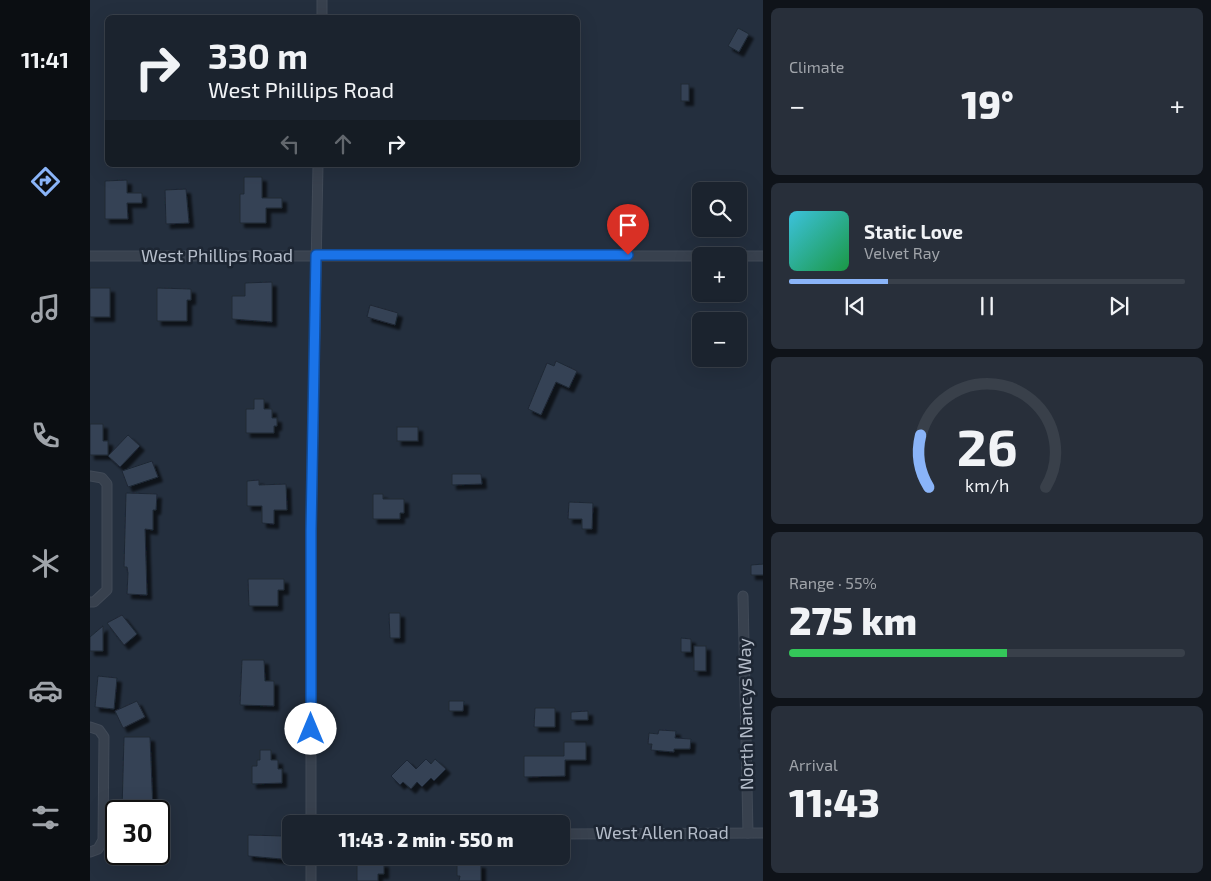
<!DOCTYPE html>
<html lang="en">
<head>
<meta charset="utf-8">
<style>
	body { margin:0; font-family:"Exo 2",sans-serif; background:#282f3a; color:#f1f3f6; height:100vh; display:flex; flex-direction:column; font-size:19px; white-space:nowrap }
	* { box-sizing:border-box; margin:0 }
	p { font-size:16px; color:#a0a4aa }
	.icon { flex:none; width:28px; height:28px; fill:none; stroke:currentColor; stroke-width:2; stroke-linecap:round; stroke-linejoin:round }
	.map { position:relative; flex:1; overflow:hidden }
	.panel { display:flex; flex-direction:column; gap:8px; padding:8px; background:#0f1319; width:448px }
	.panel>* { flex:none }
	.banner { position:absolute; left:15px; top:15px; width:475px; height:152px; border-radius:8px; box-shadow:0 5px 20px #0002,0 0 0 1px #39404a; background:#1b232e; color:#f1f3f6; overflow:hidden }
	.fabs { position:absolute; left:602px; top:182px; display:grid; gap:10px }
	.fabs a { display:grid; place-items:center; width:55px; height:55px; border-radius:8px; background:#1b232e; box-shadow:0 5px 20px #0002,0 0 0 1px #39404a; font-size:25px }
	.speed { position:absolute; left:15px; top:800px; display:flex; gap:10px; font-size:25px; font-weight:700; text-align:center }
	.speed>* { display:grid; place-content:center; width:65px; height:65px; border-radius:50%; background:#1b232e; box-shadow:0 5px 20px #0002,0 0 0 1px #39404a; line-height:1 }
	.speed .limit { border:2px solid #111; border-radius:8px; background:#fff; color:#111 }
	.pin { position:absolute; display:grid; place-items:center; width:42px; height:42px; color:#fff; margin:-51px -21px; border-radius:50% 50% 50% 0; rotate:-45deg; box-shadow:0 0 5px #0007 }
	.pin .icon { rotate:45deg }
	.me { position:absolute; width:55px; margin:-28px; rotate:0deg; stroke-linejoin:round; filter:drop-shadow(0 0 4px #0008) }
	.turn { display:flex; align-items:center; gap:18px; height:105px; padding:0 20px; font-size:22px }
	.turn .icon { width:65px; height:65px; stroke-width:2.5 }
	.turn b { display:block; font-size:35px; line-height:42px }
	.lanes { display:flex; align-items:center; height:48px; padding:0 20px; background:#0003; justify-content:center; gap:25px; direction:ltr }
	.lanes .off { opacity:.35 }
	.big { font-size:38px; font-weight:800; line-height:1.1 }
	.panel .tile { flex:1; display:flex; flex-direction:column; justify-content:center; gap:8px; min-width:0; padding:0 18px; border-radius:8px; background:#282f3a }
	.panel .dial { align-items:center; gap:0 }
	.dial svg { height:130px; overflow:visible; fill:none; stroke:#39404a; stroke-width:7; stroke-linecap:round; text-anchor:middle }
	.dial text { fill:#f1f3f6; stroke:none }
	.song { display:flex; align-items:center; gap:15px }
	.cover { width:60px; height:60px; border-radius:8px; background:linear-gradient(135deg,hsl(190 70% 55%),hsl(140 70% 35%)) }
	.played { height:5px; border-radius:2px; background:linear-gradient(90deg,#8ab4f8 25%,#39404a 25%) }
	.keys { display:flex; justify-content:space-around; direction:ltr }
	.heat { display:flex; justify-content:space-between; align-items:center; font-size:28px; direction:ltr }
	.charge { height:8px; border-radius:4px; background:linear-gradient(90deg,#34c759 55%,#39404a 0) }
	.trip { position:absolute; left:192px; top:815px; width:288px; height:50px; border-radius:8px; background:#1b232e; box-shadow:0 5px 20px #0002,0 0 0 1px #39404a; font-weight:800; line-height:50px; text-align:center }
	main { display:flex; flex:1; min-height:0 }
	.dock { display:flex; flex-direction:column; width:90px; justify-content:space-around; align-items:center; background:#0b0e12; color:#a0a4aa }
	.dock .icon { width:35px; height:35px }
	.dock .on { color:#8ab4f8 }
	.dock b { font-size:22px; color:#f1f3f6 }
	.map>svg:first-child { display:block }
	.building { fill:#364354; stroke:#1f2835; filter:url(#shadow) }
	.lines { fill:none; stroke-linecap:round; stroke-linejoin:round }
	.minor-casing { stroke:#414a57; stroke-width:11 }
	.minor { stroke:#38414e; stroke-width:9 }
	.route-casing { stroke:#114b97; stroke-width:12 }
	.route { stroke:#1a73e8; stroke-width:9 }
	.labels { text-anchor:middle; stroke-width:5; stroke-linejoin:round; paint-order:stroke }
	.street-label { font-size:18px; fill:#b4bcc9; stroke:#1d2633 }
</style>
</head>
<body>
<main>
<nav class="dock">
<b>11:41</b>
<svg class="icon on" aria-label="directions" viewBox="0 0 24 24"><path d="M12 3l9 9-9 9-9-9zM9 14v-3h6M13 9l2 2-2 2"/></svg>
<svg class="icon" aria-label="music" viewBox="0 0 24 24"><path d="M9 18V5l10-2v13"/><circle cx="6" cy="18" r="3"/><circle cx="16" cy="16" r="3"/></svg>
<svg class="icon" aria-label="phone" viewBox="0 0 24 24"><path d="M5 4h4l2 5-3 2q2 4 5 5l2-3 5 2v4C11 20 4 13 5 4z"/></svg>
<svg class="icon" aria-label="climate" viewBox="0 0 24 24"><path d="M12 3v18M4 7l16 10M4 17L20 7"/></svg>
<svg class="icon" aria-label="car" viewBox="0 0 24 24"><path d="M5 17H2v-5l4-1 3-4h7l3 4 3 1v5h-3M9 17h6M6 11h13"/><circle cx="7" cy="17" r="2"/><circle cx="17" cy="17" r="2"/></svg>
<svg class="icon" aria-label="filters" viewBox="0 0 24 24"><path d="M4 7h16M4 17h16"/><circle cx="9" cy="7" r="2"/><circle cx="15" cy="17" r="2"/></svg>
</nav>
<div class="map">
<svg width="674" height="881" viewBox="0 0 674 881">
	<defs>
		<filter id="shadow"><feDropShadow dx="4.5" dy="4.5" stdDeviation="1" flood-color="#0009"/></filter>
	</defs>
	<rect width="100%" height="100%" fill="#242f3e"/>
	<g class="building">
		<path d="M648 28 659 34 649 52 638 46Z"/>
		<rect x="591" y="84" width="8" height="17"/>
		<path d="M154 177H172V198H192V208H176V223H150V194H154Z"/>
		<path d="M37 180V193H52V203H37L38 219H15V181Z"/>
		<path d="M96 189 99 223 76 224 75 190Z"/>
		<path d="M182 282V322L142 319V296H155V283Z"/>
		<rect x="0" y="288" width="20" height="29"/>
		<path d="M67 288 101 289V300H97V321H67Z"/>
		<path d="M280 305 308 313 305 325 277 317Z"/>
		<path d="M466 361 487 371 479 388 466 382 451 415 438 409 457 363 464 366Z"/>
		<path d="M164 399H174V409H182V418H187V426H184V433H156V409H164Z"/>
		<path d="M0 424H13V441H18V455H0Z"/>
		<rect x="307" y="427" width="21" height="14"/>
		<path d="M38 435 50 446 30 467 18 456Z"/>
		<path d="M62 461 68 477 38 487 32 471Z"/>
		<path d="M362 474H391L392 484 362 485Z"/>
		<path d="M169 480V485L196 484 197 510H184V524L172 523V506H157V481Z"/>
		<path d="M36 493 67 494 66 510H63V530L55 529 57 595 37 594 38 573 37 567H34Z"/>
		<path d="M283 494H293V499H314V513H310V519H283Z"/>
		<path d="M479 502 503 503 502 529H492V519H478Z"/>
		<path d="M674 564V575H661V565Z"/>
		<path d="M158 579H194V590H188V606H159Z"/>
		<path d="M299 613H310V638H300Z"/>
		<path d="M32 615 47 634 34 645 17 623Z"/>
		<path d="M13 626V651H0V637Z"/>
		<path d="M591 638 601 639V652H591Z"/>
		<rect x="604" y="646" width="12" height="25"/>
		<path d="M152 660H174L175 681H184V706L150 705Z"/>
		<path d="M8 676 27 678 24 709 5 707Z"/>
		<path d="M47 701 55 717 33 728 25 711Z"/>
		<path d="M359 701H374L373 711H359Z"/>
		<path d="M445 708H465V727H444Z"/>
		<path d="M498 711V720H481V712Z"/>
		<path d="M569 730 586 731 585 738 601 739 600 749H584V752L561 750 562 744H558L559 733 568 734Z"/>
		<path d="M34 737H60L63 811H32Z"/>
		<path d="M474 742H496V760H475V776L434 777V756H474Z"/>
		<path d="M170 750H181V760H188V769H192V783L162 784V766H167V760H170Z"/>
		<path d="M336 759 341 764 345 759 356 769 344 781 341 778 332 787 327 782 321 789 313 782 310 785 301 776 317 760 326 769Z"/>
		<path d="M158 835 193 836 192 859 158 856Z"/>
		<path d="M267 863H294V874H288V881H267Z"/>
		<path d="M367 863 391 864V881H369L370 876H367Z"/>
	</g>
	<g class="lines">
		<defs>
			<g id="minor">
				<path d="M232 18V0"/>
				<path d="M0 256H674"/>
				<path d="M0 476 12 478 17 484V590L4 602H0"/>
				<path d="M653 596 658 833"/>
				<path d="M0 727 9 730 14 737 13 840 8 849 0 852"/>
				<path d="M221 824V531L228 165"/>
				<path d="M471 834 674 833"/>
				<path d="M221 856V881"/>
			</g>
		</defs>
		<use href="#minor" class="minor-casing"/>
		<use href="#minor" class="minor"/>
	</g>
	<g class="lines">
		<defs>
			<path id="route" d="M221 729V531L226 255H538"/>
		</defs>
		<use href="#route" class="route-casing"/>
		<use href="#route" class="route"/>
	</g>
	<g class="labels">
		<g class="street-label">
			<text x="127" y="262">West Phillips Road</text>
			<text transform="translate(656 714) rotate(-91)" y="6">North Nancys Way</text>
			<text x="572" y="839">West Allen Road</text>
		</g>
	</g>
</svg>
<div class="fabs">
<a><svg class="icon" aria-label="search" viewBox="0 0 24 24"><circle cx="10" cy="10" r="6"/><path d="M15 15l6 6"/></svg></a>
<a>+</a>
<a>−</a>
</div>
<div class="speed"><div class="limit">30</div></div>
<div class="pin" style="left:538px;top:255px;background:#d93025"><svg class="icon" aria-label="arrive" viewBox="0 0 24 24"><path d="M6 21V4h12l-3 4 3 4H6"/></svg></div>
<svg class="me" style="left:221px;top:729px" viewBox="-20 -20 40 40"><circle r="19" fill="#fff"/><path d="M0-13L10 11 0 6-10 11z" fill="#1a73e8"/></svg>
<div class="trip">11:43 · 2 min · 550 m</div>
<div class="banner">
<div class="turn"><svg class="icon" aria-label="right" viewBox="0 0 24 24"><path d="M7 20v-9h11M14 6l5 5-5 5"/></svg><div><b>330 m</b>West Phillips Road</div></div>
<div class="lanes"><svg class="icon off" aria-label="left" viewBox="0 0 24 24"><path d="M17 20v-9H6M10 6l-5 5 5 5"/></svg><svg class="icon off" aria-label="ahead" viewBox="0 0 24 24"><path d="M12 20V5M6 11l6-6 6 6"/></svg><svg class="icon" aria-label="right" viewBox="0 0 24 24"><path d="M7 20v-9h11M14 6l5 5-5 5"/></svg></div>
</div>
</div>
<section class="panel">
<div class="tile"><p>Climate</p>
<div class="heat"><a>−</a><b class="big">19°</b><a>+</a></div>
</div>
<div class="tile">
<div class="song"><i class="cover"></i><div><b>Static Love</b><p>Velvet Ray</p></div></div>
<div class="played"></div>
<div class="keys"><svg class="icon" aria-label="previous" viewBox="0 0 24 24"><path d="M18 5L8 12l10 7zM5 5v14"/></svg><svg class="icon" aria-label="pause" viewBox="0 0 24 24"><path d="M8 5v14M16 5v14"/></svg><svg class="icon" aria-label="next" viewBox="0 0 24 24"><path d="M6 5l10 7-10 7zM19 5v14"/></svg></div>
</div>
<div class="tile dial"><svg viewBox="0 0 100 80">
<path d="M14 69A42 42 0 1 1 86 69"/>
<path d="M14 69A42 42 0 0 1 9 37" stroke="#8ab4f8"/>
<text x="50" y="56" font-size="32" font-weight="700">26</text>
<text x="50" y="72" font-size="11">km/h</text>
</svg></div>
<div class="tile"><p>Range · 55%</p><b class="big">275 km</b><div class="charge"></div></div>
<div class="tile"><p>Arrival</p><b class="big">11:43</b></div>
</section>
</main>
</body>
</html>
